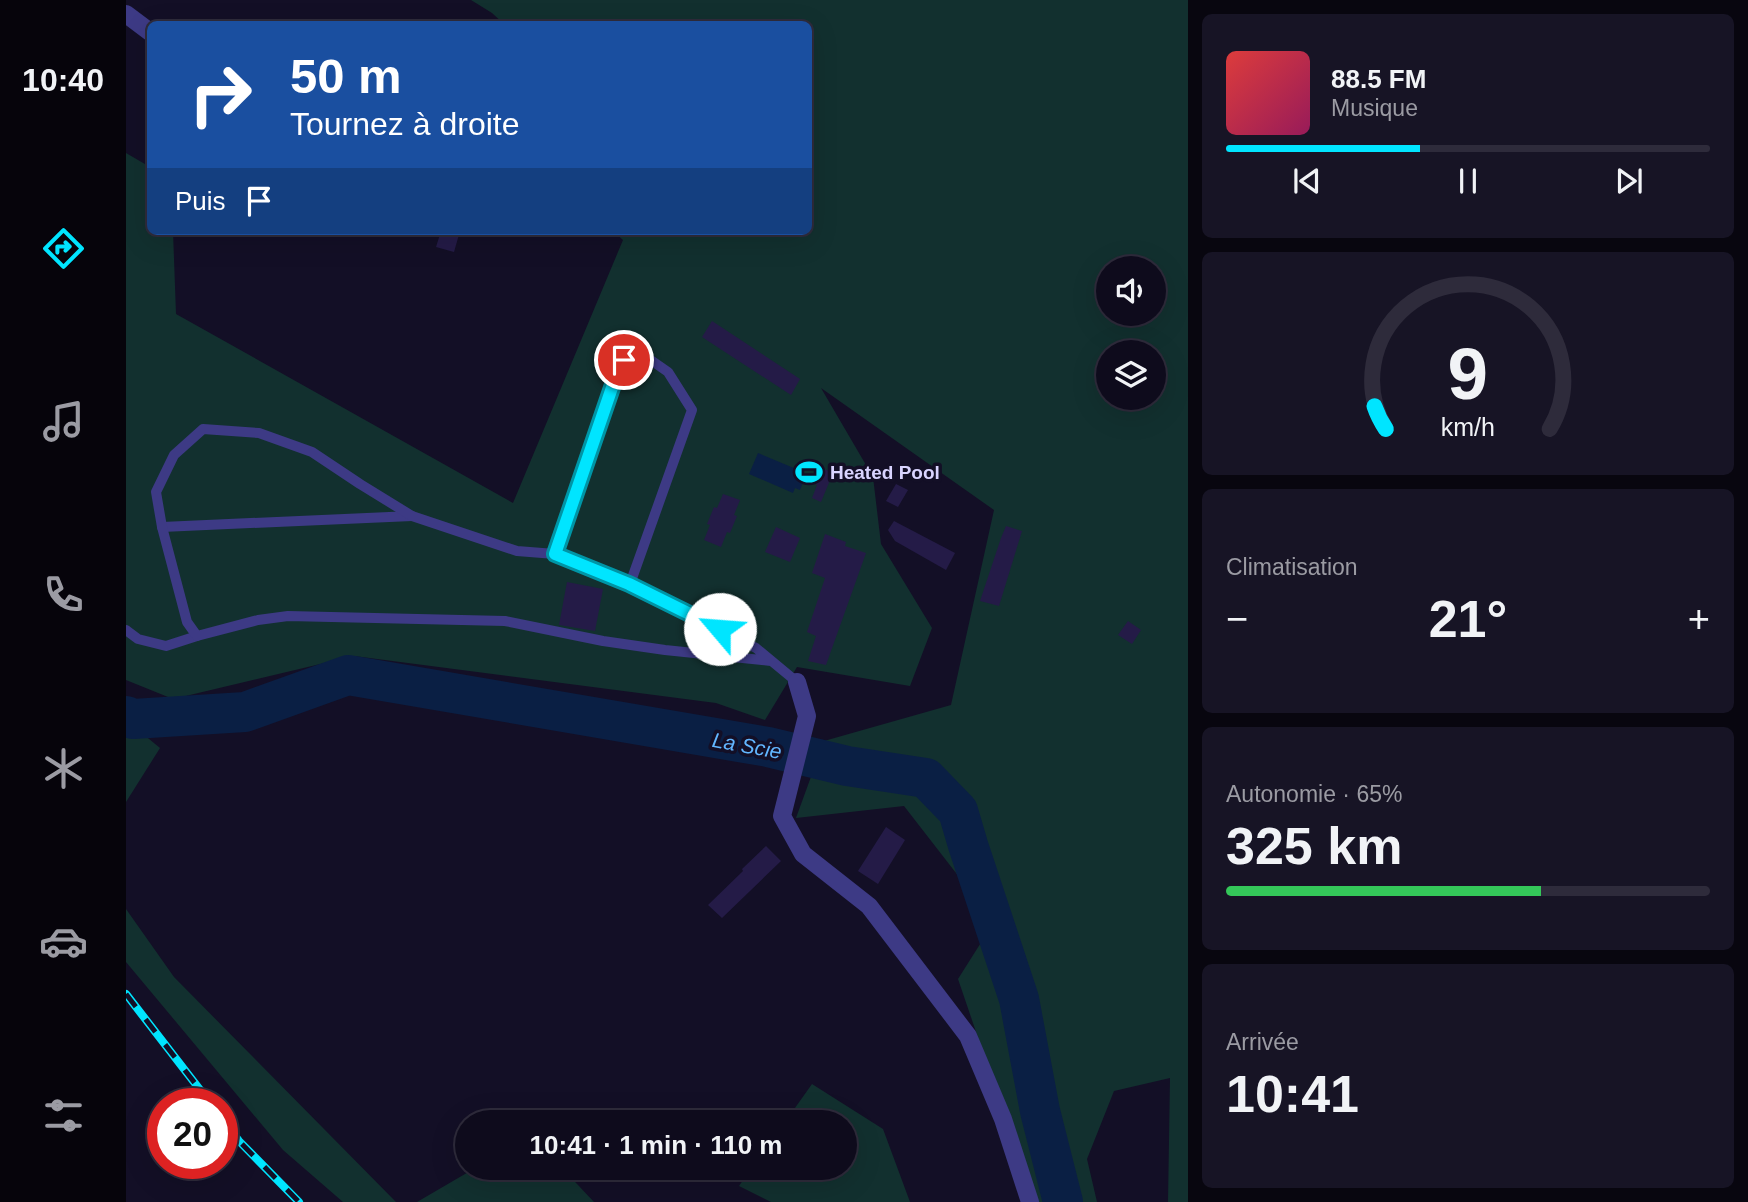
<!DOCTYPE html>
<html lang="fr">
<head>
<meta charset="utf-8">
<style>
	body { margin:0; font-family:Helvetica,sans-serif; background:#171425; color:#f1f3f6; height:100vh; display:flex; flex-direction:column; font-size:26px; white-space:nowrap }
	* { box-sizing:border-box; margin:0 }
	p { font-size:23px; color:#9b9ba3 }
	.icon { flex:none; width:38px; height:38px; fill:none; stroke:currentColor; stroke-width:2; stroke-linecap:round; stroke-linejoin:round }
	.map { position:relative; flex:1; overflow:hidden }
	.side { display:flex; flex-direction:column; gap:14px; padding:14px; background:#08060f; width:560px }
	.side>* { flex:none }
	.hud { position:absolute; left:21px; top:21px; width:665px; height:214px; border-radius:10px; box-shadow:0 7px 28px #0002,0 0 0 2px #2e2b3b; background:#1a4fa0; color:#fff; overflow:hidden }
	.controls { position:absolute; left:970px; top:256px; display:grid; gap:14px }
	.controls a { display:grid; place-items:center; width:70px; height:70px; border-radius:50%; background:#0e0b1c; box-shadow:0 7px 28px #0002,0 0 0 2px #2e2b3b; font-size:35px }
	.speed { position:absolute; left:21px; top:1088px; display:flex; gap:14px; font-size:35px; font-weight:700; text-align:center }
	.speed>* { display:grid; place-content:center; width:91px; height:91px; border-radius:50%; background:#0e0b1c; box-shadow:0 7px 28px #0002,0 0 0 2px #2e2b3b; line-height:1 }
	.speed .limit { border:10px solid #d22; background:#fff; color:#111 }
	.pin { position:absolute; display:grid; place-items:center; width:60px; height:60px; color:#fff; margin:-30px; border:4px solid #fff; border-radius:50%; box-shadow:0 2px 7px #0007 }
	.me { position:absolute; width:77px; margin:-38px; rotate:297deg; stroke-linejoin:round; filter:drop-shadow(0 0 5px #0008) }
	.turn { display:flex; align-items:center; gap:24px; height:147px; padding:0 28px; font-size:32px }
	.turn .icon { width:91px; height:91px; stroke-width:2.5 }
	.turn b { display:block; font-size:49px; line-height:60px }
	.then { display:flex; align-items:center; height:66px; padding:0 28px; background:#0003; gap:14px; font-size:26px }
	.big { font-size:52px; font-weight:700; line-height:1.1 }
	.side .widget { flex:1; display:flex; flex-direction:column; justify-content:center; gap:10px; min-width:0; padding:0 24px; border-radius:10px; background:#171425 }
	.side .dial { align-items:center; gap:0 }
	.dial svg { height:182px; overflow:visible; fill:none; stroke:#2e2b3b; stroke-width:7; stroke-linecap:round; text-anchor:middle }
	.dial text { fill:#f1f3f6; stroke:none }
	.song { display:flex; align-items:center; gap:21px }
	.cover { width:84px; height:84px; border-radius:10px; background:linear-gradient(135deg,hsl(0 70% 55%),hsl(330 70% 35%)) }
	.played { height:7px; border-radius:4px; background:linear-gradient(90deg,#00e5ff 40%,#2e2b3b 40%) }
	.keys { display:flex; justify-content:space-around; direction:ltr }
	.heat { display:flex; justify-content:space-between; align-items:center; font-size:38px; direction:ltr }
	.charge { height:10px; border-radius:5px; background:linear-gradient(90deg,#34c759 65%,#2e2b3b 0) }
	.trip { position:absolute; left:329px; top:1110px; width:402px; height:70px; border-radius:35px; background:#0e0b1c; box-shadow:0 7px 28px #0002,0 0 0 2px #2e2b3b; font-weight:700; line-height:70px; text-align:center }
	main { display:flex; flex:1; min-height:0 }
	.dock { display:flex; flex-direction:column; width:126px; justify-content:space-around; align-items:center; background:#06040b; color:#9b9ba3 }
	.dock .icon { width:49px; height:49px }
	.dock .active { color:#00e5ff }
	.dock b { font-size:32px; color:#f1f3f6 }
	.map>svg:first-child { display:block }
	.green { fill:#12302f; fill-rule:evenodd }
	.water { fill:#0a1f44 }
	.lines { fill:none; stroke-linecap:round; stroke-linejoin:round }
	.river { stroke:#0a1f44; stroke-width:40 }
	.building { fill:#241b47 }
	.service { stroke:#3d3a85; stroke-width:10 }
	.minor { stroke:#3d3a85; stroke-width:18 }
	.rail-casing { stroke:#00e5ff; stroke-width:8 }
	.rail { stroke:#130f26; stroke-width:5; stroke-dasharray:16; stroke-linecap:butt }
	.route-casing { stroke:#0095a6; stroke-width:18 }
	.route { stroke:#00e5ff; stroke-width:12 }
	.labels { text-anchor:middle; stroke-width:7; stroke-linejoin:round; paint-order:stroke }
	.poi-label { font-size:19px; font-weight:bold; fill:#d9d4ff; stroke:#130f26; text-anchor:start }
	.water-label { font-size:21px; font-style:italic; fill:#62b6ff; stroke:#130f26 }
</style>
</head>
<body>
<main>
<nav class="dock">
<b>10:40</b>
<svg class="icon active" aria-label="directions" viewBox="0 0 24 24"><path d="M12 3l9 9-9 9-9-9zM9 14v-3h6M13 9l2 2-2 2"/></svg>
<svg class="icon" aria-label="music" viewBox="0 0 24 24"><path d="M9 18V5l10-2v13"/><circle cx="6" cy="18" r="3"/><circle cx="16" cy="16" r="3"/></svg>
<svg class="icon" aria-label="phone" viewBox="0 0 24 24"><path d="M5 4h4l2 5-3 2q2 4 5 5l2-3 5 2v4C11 20 4 13 5 4z"/></svg>
<svg class="icon" aria-label="climate" viewBox="0 0 24 24"><path d="M12 3v18M4 7l16 10M4 17L20 7"/></svg>
<svg class="icon" aria-label="car" viewBox="0 0 24 24"><path d="M5 17H2v-5l4-1 3-4h7l3 4 3 1v5h-3M9 17h6M6 11h13"/><circle cx="7" cy="17" r="2"/><circle cx="17" cy="17" r="2"/></svg>
<svg class="icon" aria-label="filters" viewBox="0 0 24 24"><path d="M4 7h16M4 17h16"/><circle cx="9" cy="7" r="2"/><circle cx="15" cy="17" r="2"/></svg>
</nav>
<div class="map">
<svg width="1062" height="1202" viewBox="0 0 1062 1202">
	<rect width="100%" height="100%" fill="#130f26"/>
	<g class="green">
		<path d="M345 0H1062V1202H1042L1044 1078 988 1091 961 1159 971 1202H908L832 979 868 922 778 806 670 818 698 741 825 705 868 510 695 388 747 477 755 544 806 628 784 686 671 667 639 720 590 703 228 656 47 699 0 680V153L24 167V231H47L50 314 387 503 497 240 487 231H682V24H378L366 13ZM982 268H1027V313H982ZM982 352H1027V397H982Z"/>
		<path d="M0 720 34 748 0 802Z"/>
		<path d="M0 909 48 977 270 1202H217L157 1150 0 962Z"/>
		<path d="M686 1084 757 1129 784 1202H645L613 1186 626 1167H719V1122H659Z"/>
		<path d="M351 1167H435L468 1202H291Z"/>
	</g>
	<path class="water" d="M632 453 675 471 673 478 678 480 674 490 669 488 667 493 623 474Z"/>
	<g class="lines">
		<path class="river" d="M0 716 7 719 119 712 222 675 642 747 721 766 800 778 832 811 842 845 893 999 914 1111 937 1202"/>
	</g>
	<g class="building">
		<path d="M315 231H334L328 252 310 247Z"/>
		<path d="M586 321 674 379 665 395 576 337Z"/>
		<path d="M692 466 707 473 695 502 686 498 691 485 686 482Z"/>
		<path d="M770 484 782 490 772 507 760 501Z"/>
		<path d="M597 494 614 500 608 515 611 516 604 533 601 532 595 547 578 540 584 525 581 524 588 507 591 508Z"/>
		<path d="M768 521 829 553 820 570 769 541 762 530Z"/>
		<path d="M880 526 896 531 873 606 854 601 875 538Z"/>
		<path d="M650 527 674 538 664 562 639 552Z"/>
		<path d="M699 534 720 542 719 546 740 553 700 665 682 661 690 636 681 632 699 578 686 573Z"/>
		<path d="M441 582 477 589 469 631 433 625Z"/>
		<path d="M1002 621 1015 630 1006 644 992 635Z"/>
		<path d="M760 827 779 840 752 884 732 871Z"/>
		<path d="M640 846 655 861 596 918 582 905 617 871 616 869Z"/>
	</g>
	<g class="lines">
		<g class="service">
			<path d="M36 527 286 516"/>
			<path d="M429 554 504 584"/>
			<path d="M0 630 12 639 40 646 71 636"/>
			<path d="M645 661 539 650 477 641 379 621 162 616 132 620 71 636 61 622 36 527 30 492 48 455 77 429 133 433 186 452 234 484 286 516 391 551 429 554 491 373 506 347 542 372 566 410 504 584 630 648 671 682"/>
		</g>
		<g class="minor">
			<path d="M0 14 24 32"/>
			<path d="M671 682 681 716 656 816 677 854 743 906 842 1036 877 1119 904 1202"/>
		</g>
		<defs>
			<g id="rail">
				<path d="M0 994 85 1104"/>
				<path d="M96 1119 113 1141 173 1202"/>
			</g>
		</defs>
		<use href="#rail" class="rail-casing"/>
		<use href="#rail" class="rail"/>
	</g>
	<g class="lines">
		<defs>
			<path id="route" d="M498 360 491 373 429 554 503 584 594 629"/>
		</defs>
		<use href="#route" class="route-casing"/>
		<use href="#route" class="route"/>
	</g>
	<defs>
		<symbol id="stadium-bare" viewBox="-9 -9 18 18"><path d="M0-5a6.5 5 0 1 0 0 10a6.5 5 0 1 0 0-10ZM-3.5-1.8h7v3.6h-7Z" fill="#00e5ff" stroke="#130f26" stroke-width="2.5" paint-order="stroke"/></symbol>
	</defs>
	<g fill-rule="evenodd">
		<use href="#stadium-bare" x="664" y="453" width="38" height="38"/>
	</g>
	<g class="labels">
		<g class="poi-label">
			<text x="704" y="479">Heated Pool</text>
		</g>
		<g class="water-label">
			<text transform="translate(621 746) rotate(10)" y="7">La Scie</text>
		</g>
	</g>
</svg>
<div class="controls">
<a><svg class="icon" aria-label="sound" viewBox="0 0 24 24"><path d="M4 9h4l5-4v14l-5-4H4zM17 9q2 3 0 6"/></svg></a>
<a><svg class="icon" aria-label="layers" viewBox="0 0 24 24"><path d="M12 4l9 5-9 5-9-5zM3 14l9 5 9-5"/></svg></a>
</div>
<div class="speed"><div class="limit">20</div></div>
<div class="pin" style="left:498px;top:360px;background:#d93025"><svg class="icon" aria-label="arrive" viewBox="0 0 24 24"><path d="M6 21V4h12l-3 4 3 4H6"/></svg></div>
<svg class="me" style="left:594px;top:629px" viewBox="-20 -20 40 40"><circle r="19" fill="#fff"/><path d="M0-13L10 11 0 6-10 11z" fill="#00e5ff"/></svg>
<div class="trip">10:41 · 1 min · 110 m</div>
<div class="hud">
<div class="turn"><svg class="icon" aria-label="right" viewBox="0 0 24 24"><path d="M7 20v-9h11M14 6l5 5-5 5"/></svg><div><b>50 m</b>Tournez à droite</div></div>
<div class="then">Puis<svg class="icon" aria-label="arrive" viewBox="0 0 24 24"><path d="M6 21V4h12l-3 4 3 4H6"/></svg></div>
</div>
</div>
<section class="side">
<div class="widget">
<div class="song"><i class="cover"></i><div><b>88.5 FM</b><p>Musique</p></div></div>
<div class="played"></div>
<div class="keys"><svg class="icon" aria-label="previous" viewBox="0 0 24 24"><path d="M18 5L8 12l10 7zM5 5v14"/></svg><svg class="icon" aria-label="pause" viewBox="0 0 24 24"><path d="M8 5v14M16 5v14"/></svg><svg class="icon" aria-label="next" viewBox="0 0 24 24"><path d="M6 5l10 7-10 7zM19 5v14"/></svg></div>
</div>
<div class="widget dial"><svg viewBox="0 0 100 80">
<path d="M14 69A42 42 0 1 1 86 69"/>
<path d="M14 69A42 42 0 0 1 9 59" stroke="#00e5ff"/>
<text x="50" y="56" font-size="32" font-weight="700">9</text>
<text x="50" y="72" font-size="11">km/h</text>
</svg></div>
<div class="widget"><p>Climatisation</p>
<div class="heat"><a>−</a><b class="big">21°</b><a>+</a></div>
</div>
<div class="widget"><p>Autonomie · 65%</p><b class="big">325 km</b><div class="charge"></div></div>
<div class="widget"><p>Arrivée</p><b class="big">10:41</b></div>
</section>
</main>
</body>
</html>
